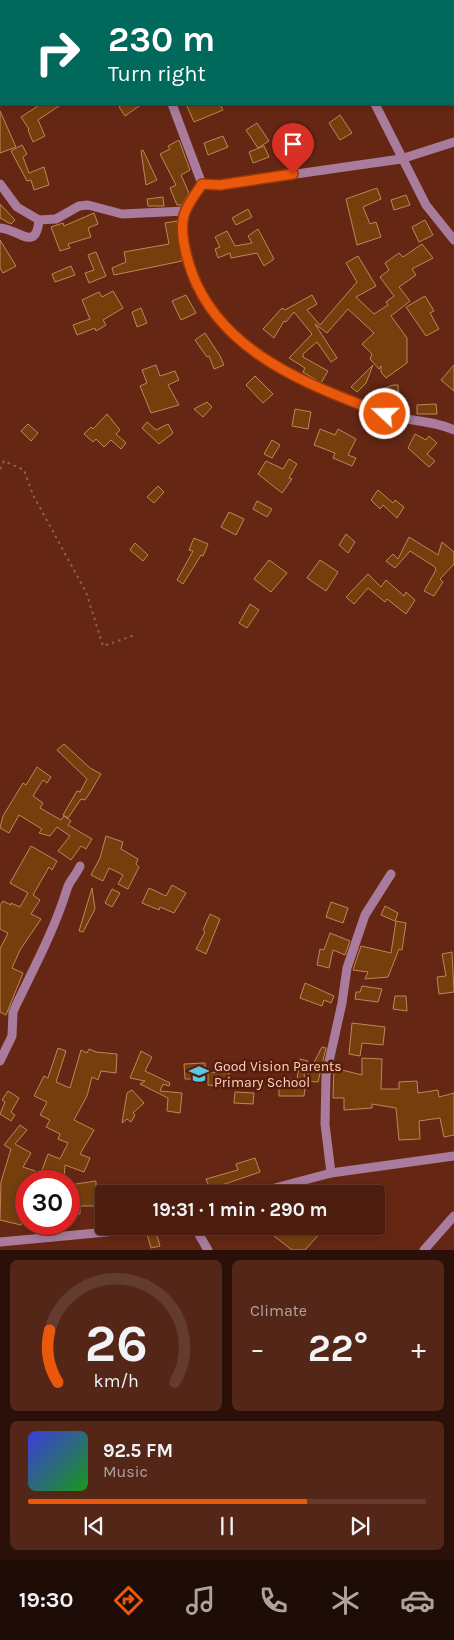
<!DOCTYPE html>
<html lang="en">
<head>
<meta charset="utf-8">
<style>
	body { margin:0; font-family:Karla,sans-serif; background:#532618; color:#f1f3f6; height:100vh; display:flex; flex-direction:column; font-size:19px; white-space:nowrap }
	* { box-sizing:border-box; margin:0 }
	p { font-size:16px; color:#b2a29e }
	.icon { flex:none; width:28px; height:28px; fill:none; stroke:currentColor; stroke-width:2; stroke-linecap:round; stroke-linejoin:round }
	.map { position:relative; height:1250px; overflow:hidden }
	.panel { display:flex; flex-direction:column; gap:10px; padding:10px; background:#2a1008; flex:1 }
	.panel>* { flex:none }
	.banner { position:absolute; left:0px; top:0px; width:455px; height:105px; box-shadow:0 2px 8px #0003,0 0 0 1px #633b2f; background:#00695c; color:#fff; overflow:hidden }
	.speed { position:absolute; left:15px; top:1170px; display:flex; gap:10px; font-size:25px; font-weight:700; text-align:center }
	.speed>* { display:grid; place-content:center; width:65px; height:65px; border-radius:50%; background:#4c1d0f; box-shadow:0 2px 8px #0003,0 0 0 1px #633b2f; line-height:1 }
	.speed .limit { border:8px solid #d22; background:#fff; color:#111 }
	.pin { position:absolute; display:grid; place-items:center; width:42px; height:42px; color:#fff; margin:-51px -21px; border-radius:50% 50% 50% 0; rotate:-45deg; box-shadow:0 0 5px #0007 }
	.pin .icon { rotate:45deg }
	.me { position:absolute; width:55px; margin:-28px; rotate:291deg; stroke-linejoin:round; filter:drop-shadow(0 0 4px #0008) }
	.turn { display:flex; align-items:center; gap:18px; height:105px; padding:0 25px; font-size:22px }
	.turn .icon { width:65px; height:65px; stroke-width:2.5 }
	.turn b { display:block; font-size:35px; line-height:42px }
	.big { font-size:38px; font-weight:700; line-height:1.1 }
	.panel .tile { flex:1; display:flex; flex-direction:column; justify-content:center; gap:8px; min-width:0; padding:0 18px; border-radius:8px; background:#532618 }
	.panel .dial { align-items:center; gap:0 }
	.dial svg { height:130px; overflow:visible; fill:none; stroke:#633b2f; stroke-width:7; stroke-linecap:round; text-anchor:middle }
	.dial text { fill:#f1f3f6; stroke:none }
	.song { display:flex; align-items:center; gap:15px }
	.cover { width:60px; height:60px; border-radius:8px; background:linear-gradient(135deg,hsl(240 70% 55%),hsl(120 70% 35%)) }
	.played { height:5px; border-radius:2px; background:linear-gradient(90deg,#ea580c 70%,#633b2f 70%) }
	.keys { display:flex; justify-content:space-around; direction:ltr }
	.heat { display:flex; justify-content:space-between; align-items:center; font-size:28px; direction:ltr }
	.panel .tiles { flex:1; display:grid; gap:10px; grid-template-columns:1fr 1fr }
	.tile:last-child { grid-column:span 2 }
	.trip { position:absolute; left:95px; top:1185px; width:290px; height:50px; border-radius:5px; background:#4c1d0f; box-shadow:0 2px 8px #0003,0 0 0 1px #633b2f; font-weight:700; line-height:50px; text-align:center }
	.menu { display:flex; height:80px; justify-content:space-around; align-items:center; background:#1e0c06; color:#b2a29e }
	.menu .icon { width:35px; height:35px }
	.menu .selected { color:#ea580c }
	.menu b { font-size:22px; color:#f1f3f6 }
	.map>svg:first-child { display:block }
	.building { fill:#743f0d; stroke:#c08558 }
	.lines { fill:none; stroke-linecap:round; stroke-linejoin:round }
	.path { stroke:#945d4c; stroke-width:2; stroke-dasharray:2.5 4; stroke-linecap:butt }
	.minor { stroke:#a97b9c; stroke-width:9 }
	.route-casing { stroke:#983908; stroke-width:12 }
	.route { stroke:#ea580c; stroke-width:9 }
	.labels { text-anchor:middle; stroke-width:5; stroke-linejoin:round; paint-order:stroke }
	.poi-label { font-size:14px; fill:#f9d1c5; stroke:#591c08; text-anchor:start }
</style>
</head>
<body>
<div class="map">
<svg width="454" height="1250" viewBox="0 0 454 1250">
	<rect width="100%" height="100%" fill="#652714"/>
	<g class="building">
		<path d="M41 104H62L38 120 45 136 33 142 28 130 29 129 21 117Z"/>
		<path d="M123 104H142L125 116 119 107Z"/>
		<path d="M186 104H220L223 110 194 122Z"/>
		<path d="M0 111 16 147 0 153Z"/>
		<path d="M340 115 352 133 340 140 329 123Z"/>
		<path d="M257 123 269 141 258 148 246 130Z"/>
		<path d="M223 136 228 147 208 155 204 143Z"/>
		<path d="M179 140 190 170 181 175 189 193 182 205H177L170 188 176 185 160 154 170 149 168 146Z"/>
		<path d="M22 145 27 154 23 157 29 173 44 167 49 185 34 190 31 180 27 181 11 151Z"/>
		<path d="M264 146 269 157 253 163 249 152Z"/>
		<path d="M143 150 157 180 146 185 141 151Z"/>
		<path d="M377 188 381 199 363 207 370 224 376 222 381 237 357 245 346 199Z"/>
		<path d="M406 195 410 205 394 210 391 200Z"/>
		<path d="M163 197 164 206H148L147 199Z"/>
		<path d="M0 204 15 220 11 224 0 218Z"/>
		<path d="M248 209 252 217 236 225 232 218Z"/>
		<path d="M94 213 98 224 88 228 91 237 68 244 70 248 60 251 51 227 63 223 64 226Z"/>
		<path d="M425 220 433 235 419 242 412 227Z"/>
		<path d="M177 221 182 261 114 275 112 268 126 262 124 252 169 244 165 223Z"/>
		<path d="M258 229 274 259 264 266 257 253 231 258 230 253 218 258 215 249 220 247 215 237 227 231 235 246 252 243 248 236Z"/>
		<path d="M0 240 16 266 3 273 0 268Z"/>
		<path d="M422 244 433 258 412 269 416 275 399 287 410 301 391 316 407 338V363L386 378 381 372V366L379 369 370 359 372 354 362 344 374 333 348 309 327 333 315 324 337 358 331 362 317 342 303 354V357L328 371 321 383 303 372 305 368 289 358 312 334 294 312 286 322 284 321 274 338 263 329 282 308 285 310 312 295 317 304 307 310 320 325 357 282 346 263 358 256 376 286 356 297 374 314 388 305 386 302 394 296 380 277 389 270 385 263 399 253 403 257Z"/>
		<path d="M96 252 106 276 89 283 85 273 94 270 88 255Z"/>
		<path d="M71 266 75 275 55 282 52 274Z"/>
		<path d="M113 291 123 308 103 320 106 325 96 331 95 328 77 335 73 325 90 319 82 300 99 292 102 297Z"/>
		<path d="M186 295 196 313 181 320 172 301Z"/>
		<path d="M425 296 434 311 430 313 439 329 426 336 406 307Z"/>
		<path d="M141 308 147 323 137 327 132 312Z"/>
		<path d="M205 333 220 356 224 365 214 369 209 356 207 357 195 340Z"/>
		<path d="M156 365 160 376 175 371 179 380 168 385 179 405 151 413 140 386 147 383 142 370Z"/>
		<path d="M373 365 366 383 357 392 351 387Z"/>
		<path d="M454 365V391L441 380Z"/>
		<path d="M255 376 273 394 263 403 246 385Z"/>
		<path d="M393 385H398L399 406 384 407 383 389Z"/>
		<path d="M207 402 212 407 203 417 194 409Z"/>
		<path d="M436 404 437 414H417V405Z"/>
		<path d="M295 409 311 412 308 429 292 426Z"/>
		<path d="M107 414 120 430 116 434 126 443 121 449 111 440 104 447 96 439 93 442 84 434 91 427 93 429Z"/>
		<path d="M147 422 156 430 168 424 173 433 159 444 142 428Z"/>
		<path d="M28 424 38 433 31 441 21 431Z"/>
		<path d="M320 429 335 435 338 429 356 439 348 455 356 458 352 466 333 458 335 453 314 445Z"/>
		<path d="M415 434 426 440 429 436 437 443 427 454 435 461 429 467 408 448Z"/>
		<path d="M272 440 280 445 272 458 264 454Z"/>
		<path d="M289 459 297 464 289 478 292 479 282 493 258 474 266 461 283 469Z"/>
		<path d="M158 486 164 492 154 503 147 497Z"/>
		<path d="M378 490 393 503 395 500 404 507 397 518 383 505 380 509 371 500Z"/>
		<path d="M257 501 272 509 267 517 253 509Z"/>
		<path d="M229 512 244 519 236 535 221 527Z"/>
		<path d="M346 534 355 542 348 553 339 545Z"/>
		<path d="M409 537 438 555 442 542 454 552V564L440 579 443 582 434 596 424 591 436 570 435 567 410 551 395 568 386 561 393 554 398 559Z"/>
		<path d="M194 538 208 544 203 556 201 555 183 584 177 580 193 551 189 550Z"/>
		<path d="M135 543 148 555 143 561 130 550Z"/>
		<path d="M269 560 287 573 271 592 254 579Z"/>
		<path d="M320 560 338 572 326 591 307 578Z"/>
		<path d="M368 574 381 587 386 580 404 596 406 592 415 600 406 614 387 599 385 602 368 588 354 604 346 597Z"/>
		<path d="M250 604 259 610 247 628 239 623Z"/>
		<path d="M64 744 90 768 101 774 91 791 85 800 81 799 68 818 63 815 77 791 80 792 87 779 57 750Z"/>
		<path d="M37 767 51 777 47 783 43 780 33 796 43 803 40 808 61 820 64 816 71 821 68 825 92 839 86 849 81 846 71 860 58 851 70 836 57 827 50 836 39 833 42 829 19 815 9 833 0 828 3 816 23 783 26 785Z"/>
		<path d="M106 836 123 842 121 849 138 859 136 864 139 867 128 889 118 884 123 875 109 868 103 881 91 875 100 858Z"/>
		<path d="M31 846 57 861 52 870 49 867 33 895 40 900 31 914 41 919 20 950 12 968 23 973 6 1015 0 1012V949L8 933 0 929V905L3 901 11 905V903L20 907 28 893 10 883Z"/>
		<path d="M172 885 186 893 174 913 160 907 159 910 142 903 149 888 166 896Z"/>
		<path d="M92 888 95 909 83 932 79 931Z"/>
		<path d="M112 889 120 893 112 907 105 903Z"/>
		<path d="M331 902 348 908 343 923 326 917Z"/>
		<path d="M385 906 398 913 395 921 381 915Z"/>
		<path d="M210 914 220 919 206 954 196 949 205 932 203 930Z"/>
		<path d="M396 921 406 923 402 950 399 949 388 977 365 979 368 972 353 970 361 946 391 953Z"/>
		<path d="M330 933 350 941 345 955 333 950 329 968 317 965 320 949 324 950Z"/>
		<path d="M452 952 454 992 439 994 437 977 446 976 442 954Z"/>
		<path d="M305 983 334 996 331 1003 324 1000 322 1006 300 998Z"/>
		<path d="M362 986 382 989 378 1002 355 999 356 992H360Z"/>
		<path d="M395 996H406L407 1011 393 1009Z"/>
		<path d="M352 1023 385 1027 383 1045 362 1043 360 1056 349 1054Z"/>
		<path d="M322 1047 326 1048 318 1082 306 1081 304 1096H279V1079H297L300 1059 308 1061 304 1075 306 1078Z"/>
		<path d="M58 1048 66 1051 56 1082 70 1088 81 1050 87 1053 89 1049 96 1052 117 1054 116 1073 101 1071 98 1080 92 1077 87 1096 74 1120 94 1130 80 1154 90 1158 84 1172 65 1165 64 1179 51 1178 41 1173 48 1154 60 1159 68 1143 58 1139 60 1134 46 1127 50 1120 40 1115 47 1102 34 1096 44 1076 48 1078Z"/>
		<path d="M141 1051 152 1057 145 1071 170 1083 169 1086 163 1084 160 1091 182 1093 180 1113 167 1111 168 1098 140 1084 145 1081 130 1078Z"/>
		<path d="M362 1058 382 1059 381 1089H399V1082L417 1081 418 1093 438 1090 439 1097 454 1093V1135L444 1137 440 1118 419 1121 420 1139 399 1140 396 1108 372 1104V1108L344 1110V1098H333L334 1068 362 1075Z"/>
		<path d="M205 1063 206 1079H185L184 1064Z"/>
		<path d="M208 1072 229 1073 230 1087 208 1085Z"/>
		<path d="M132 1090 144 1103 133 1113 135 1115 131 1122 127 1119 122 1123 127 1093Z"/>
		<path d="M8 1091 19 1098 11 1112 15 1115 11 1121 0 1114 5 1102 2 1100Z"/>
		<path d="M235 1092 254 1093 253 1104 234 1103Z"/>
		<path d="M20 1125 27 1130 15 1144 31 1153 23 1167 35 1171 32 1181H26V1209L24 1208 21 1225 0 1220 1 1182 11 1149 4 1145Z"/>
		<path d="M255 1158 260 1172 210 1189 206 1179 238 1170 236 1164Z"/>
		<path d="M96 1181V1194H104V1206H80V1214H69V1185Z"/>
		<path d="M271 1226H319L323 1230 305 1250H292L274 1236 278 1231Z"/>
		<path d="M156 1232 160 1246 151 1248 147 1234Z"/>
	</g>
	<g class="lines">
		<path class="path" d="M0 469 4 461 24 470 33 495 86 592 103 646 135 635"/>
		<g class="minor">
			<path d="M121 0V1"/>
			<path d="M325 0V1"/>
			<path d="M172 104 202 184C197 192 190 201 186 210 180 222 184 238 186 251 202 342 305 388 384 414 409 422 429 419 454 430"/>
			<path d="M375 104 426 205 454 240"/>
			<path d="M0 184 17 207 39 220 56 219 79 206 88 205 122 214 185 211"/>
			<path d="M202 184 219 185 401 159 454 142"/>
			<path d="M0 228C19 229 36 253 39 220"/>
			<path d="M0 1061 12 1036 13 1012 18 1001C36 964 55 928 67 889 69 881 77 874 80 866"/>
			<path d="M331 1173 325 1124 326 1075 342 1003 347 968 365 915 391 874"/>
			<path d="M253 1194 331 1173 454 1156"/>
			<path d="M194 1226 208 1250"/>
			<path d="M0 1242 107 1232 134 1226"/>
			<path d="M424 1250 454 1216"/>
		</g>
	</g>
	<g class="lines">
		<defs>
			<path id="route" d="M293 174 220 185 202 184C197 192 190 201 186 210 178 227 186 256 192 273 222 354 311 386 385 414"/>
		</defs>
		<use href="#route" class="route-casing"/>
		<use href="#route" class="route"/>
	</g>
	<defs>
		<symbol id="school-bare" viewBox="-9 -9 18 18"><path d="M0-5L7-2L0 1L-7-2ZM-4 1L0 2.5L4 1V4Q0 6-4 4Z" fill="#59c8e5" stroke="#591c08" stroke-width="2.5" paint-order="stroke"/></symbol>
	</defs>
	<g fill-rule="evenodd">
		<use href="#school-bare" x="185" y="1060" width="28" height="28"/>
	</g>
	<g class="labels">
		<g class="poi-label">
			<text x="214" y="1071">Good Vision Parents<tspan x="214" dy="16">Primary School</tspan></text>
		</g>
	</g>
</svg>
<div class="speed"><div class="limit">30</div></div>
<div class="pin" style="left:293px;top:174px;background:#d93025"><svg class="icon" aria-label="arrive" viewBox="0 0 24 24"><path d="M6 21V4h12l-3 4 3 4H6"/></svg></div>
<svg class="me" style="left:385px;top:414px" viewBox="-20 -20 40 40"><circle r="17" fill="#ea580c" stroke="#fff" stroke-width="3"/><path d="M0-11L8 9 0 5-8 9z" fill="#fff"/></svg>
<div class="trip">19:31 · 1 min · 290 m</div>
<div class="banner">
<div class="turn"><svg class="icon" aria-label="right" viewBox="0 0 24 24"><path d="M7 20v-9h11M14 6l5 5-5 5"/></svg><div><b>230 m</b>Turn right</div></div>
</div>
</div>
<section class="panel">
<div class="tiles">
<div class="tile dial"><svg viewBox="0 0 100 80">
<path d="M14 69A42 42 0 1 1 86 69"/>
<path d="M14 69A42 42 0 0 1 9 37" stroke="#ea580c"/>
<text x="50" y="56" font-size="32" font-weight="700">26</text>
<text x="50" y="72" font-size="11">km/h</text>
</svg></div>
<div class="tile"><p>Climate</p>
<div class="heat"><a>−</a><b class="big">22°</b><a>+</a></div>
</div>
<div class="tile">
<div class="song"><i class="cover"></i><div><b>92.5 FM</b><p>Music</p></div></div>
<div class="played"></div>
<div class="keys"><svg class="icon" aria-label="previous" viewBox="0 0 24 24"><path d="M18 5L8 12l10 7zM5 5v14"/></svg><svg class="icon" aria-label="pause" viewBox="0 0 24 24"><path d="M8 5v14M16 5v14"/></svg><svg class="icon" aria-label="next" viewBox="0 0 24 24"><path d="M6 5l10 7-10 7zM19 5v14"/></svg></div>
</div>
</div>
</section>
<nav class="menu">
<b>19:30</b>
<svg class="icon selected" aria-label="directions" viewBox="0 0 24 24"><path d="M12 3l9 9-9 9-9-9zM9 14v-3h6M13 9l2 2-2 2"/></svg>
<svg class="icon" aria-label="music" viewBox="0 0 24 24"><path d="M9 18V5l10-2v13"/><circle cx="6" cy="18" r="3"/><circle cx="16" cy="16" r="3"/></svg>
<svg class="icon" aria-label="phone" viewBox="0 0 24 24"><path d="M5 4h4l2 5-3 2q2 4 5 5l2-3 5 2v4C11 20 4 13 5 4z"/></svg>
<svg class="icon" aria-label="climate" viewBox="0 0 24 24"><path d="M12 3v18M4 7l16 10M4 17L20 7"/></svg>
<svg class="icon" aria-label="car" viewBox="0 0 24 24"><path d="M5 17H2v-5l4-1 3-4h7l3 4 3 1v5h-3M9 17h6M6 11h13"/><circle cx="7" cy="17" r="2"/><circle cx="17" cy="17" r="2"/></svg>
</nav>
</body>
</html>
